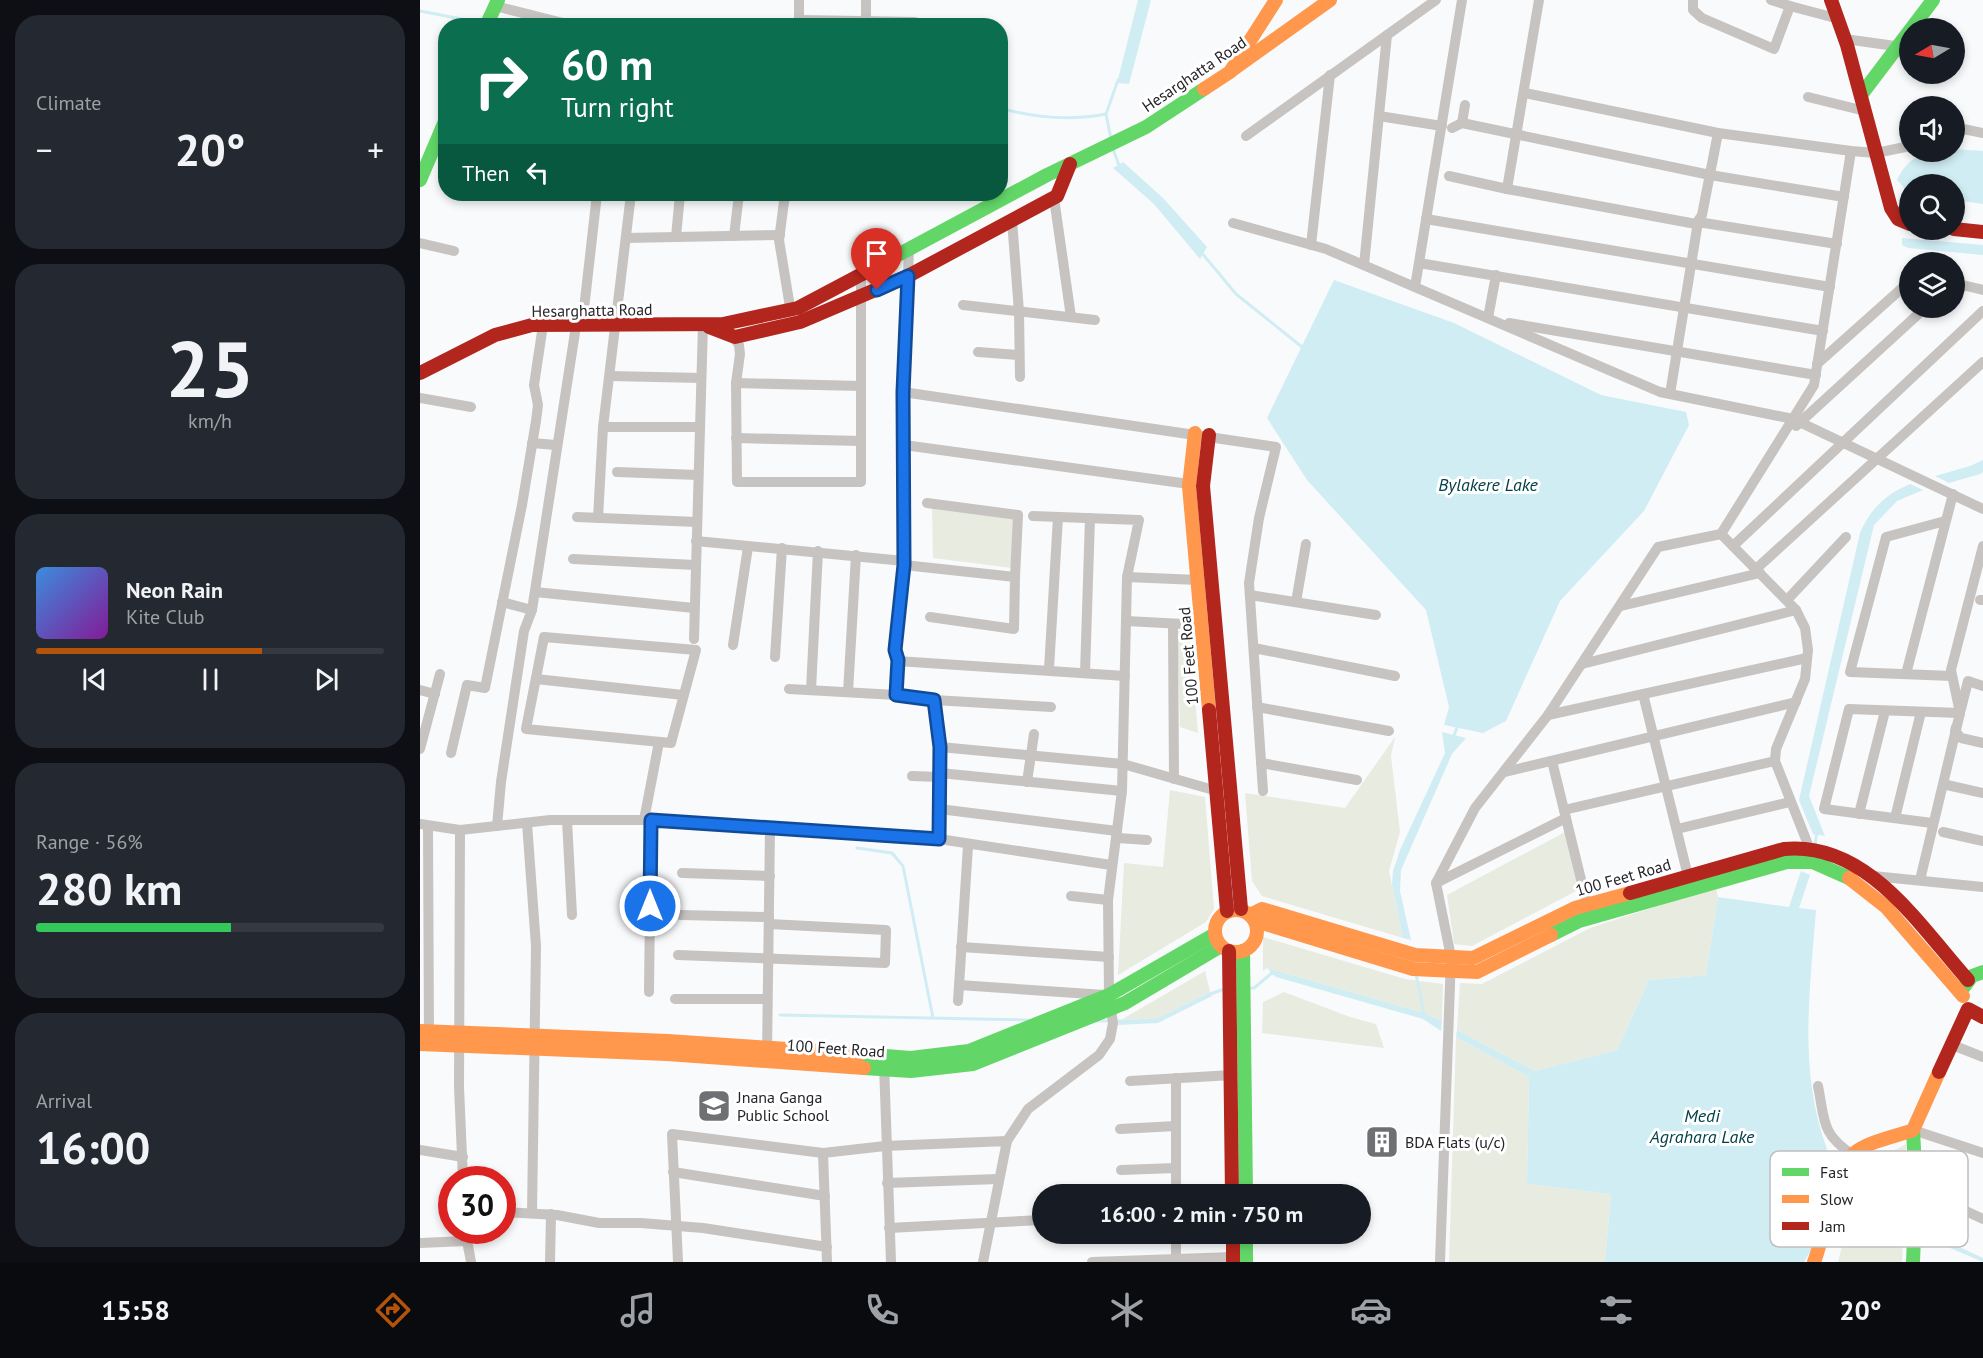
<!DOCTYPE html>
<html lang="en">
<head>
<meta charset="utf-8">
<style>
	body { margin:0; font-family:"PT Sans",sans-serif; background:#242831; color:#f1f3f6; height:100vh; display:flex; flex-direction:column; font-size:22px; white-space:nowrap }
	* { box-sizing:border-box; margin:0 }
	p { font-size:20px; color:#9ea1a6 }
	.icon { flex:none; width:33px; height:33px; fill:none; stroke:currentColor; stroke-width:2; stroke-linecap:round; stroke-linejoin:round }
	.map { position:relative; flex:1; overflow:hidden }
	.sheet { display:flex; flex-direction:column; gap:15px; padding:15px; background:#0d0f14; width:420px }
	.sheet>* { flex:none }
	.banner { position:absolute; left:18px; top:18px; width:570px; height:183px; border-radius:24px; box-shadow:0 3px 9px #0003; background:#0b6e4f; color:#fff; overflow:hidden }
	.needle { width:39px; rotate:260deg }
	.fabs { position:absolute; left:1479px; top:18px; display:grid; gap:12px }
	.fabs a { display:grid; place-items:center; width:66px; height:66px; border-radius:50%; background:#171b24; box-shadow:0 3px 9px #0003; font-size:30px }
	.speed { position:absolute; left:18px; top:1166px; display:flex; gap:12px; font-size:30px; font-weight:700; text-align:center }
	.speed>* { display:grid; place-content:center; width:78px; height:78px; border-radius:50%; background:#171b24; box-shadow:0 3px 9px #0003; line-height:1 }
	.speed .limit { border:9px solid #d22; background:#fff; color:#111 }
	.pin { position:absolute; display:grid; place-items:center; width:51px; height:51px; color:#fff; margin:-62px -26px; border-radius:50% 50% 50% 0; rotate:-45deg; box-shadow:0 0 6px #0007 }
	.pin .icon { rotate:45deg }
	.me { position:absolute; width:66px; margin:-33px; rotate:0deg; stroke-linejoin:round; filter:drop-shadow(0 0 4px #0008) }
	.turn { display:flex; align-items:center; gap:21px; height:126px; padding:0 24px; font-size:27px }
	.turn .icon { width:78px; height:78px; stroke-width:2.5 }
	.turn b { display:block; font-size:42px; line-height:51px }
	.then { display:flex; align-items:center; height:57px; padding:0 24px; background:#0003; gap:12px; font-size:22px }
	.big { font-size:45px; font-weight:800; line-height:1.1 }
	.sheet .tile { flex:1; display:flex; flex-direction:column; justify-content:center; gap:9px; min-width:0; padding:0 21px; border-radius:24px; background:#242831 }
	.sheet .dial { align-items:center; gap:0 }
	.dial b { font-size:78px; line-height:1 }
	.song { display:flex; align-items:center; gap:18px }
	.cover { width:72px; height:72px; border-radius:9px; background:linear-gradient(135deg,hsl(210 70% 55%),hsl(290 70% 35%)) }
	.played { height:6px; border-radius:3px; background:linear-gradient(90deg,#b45309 65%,#363941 65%) }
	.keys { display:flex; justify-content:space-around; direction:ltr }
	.heat { display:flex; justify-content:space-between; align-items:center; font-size:33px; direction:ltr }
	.charge { height:9px; border-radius:4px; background:linear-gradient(90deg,#34c759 56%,#363941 0) }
	.trip { position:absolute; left:612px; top:1184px; width:339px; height:60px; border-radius:30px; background:#171b24; box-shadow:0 3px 9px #0003; font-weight:800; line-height:60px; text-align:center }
	.dock { display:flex; height:96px; justify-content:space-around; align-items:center; background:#090b0e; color:#9ea1a6 }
	.dock .icon { width:42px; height:42px }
	.dock .selected { color:#b45309 }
	.dock b { font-size:27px; color:#f1f3f6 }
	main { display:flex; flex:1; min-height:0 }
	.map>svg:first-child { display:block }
	.green { fill:#e8ebdf }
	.water { fill:#d0edf4 }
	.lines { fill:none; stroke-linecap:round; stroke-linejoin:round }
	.stream { stroke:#d0edf4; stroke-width:3 }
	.street { stroke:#c7c3c1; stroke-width:10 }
	.fast { stroke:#63d668; stroke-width:14 }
	.slow { stroke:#ff974d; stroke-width:14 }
	.jam { stroke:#b3261e; stroke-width:14 }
	.route-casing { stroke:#114b97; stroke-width:15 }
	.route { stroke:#1a73e8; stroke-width:10 }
	.labels { text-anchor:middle; stroke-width:6; stroke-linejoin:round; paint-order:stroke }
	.street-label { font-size:16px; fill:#252529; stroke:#fff }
	.poi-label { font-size:16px; fill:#252529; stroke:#fff; text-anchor:start }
	.water-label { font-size:18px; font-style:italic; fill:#00404a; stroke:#fff }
	.key { fill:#fff; stroke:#bebebf; stroke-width:1.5 }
	.key-label { font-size:16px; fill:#252529 }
</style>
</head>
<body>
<main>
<section class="sheet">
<div class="tile"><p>Climate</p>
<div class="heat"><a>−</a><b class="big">20°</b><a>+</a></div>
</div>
<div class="tile dial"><b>25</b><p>km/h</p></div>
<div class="tile">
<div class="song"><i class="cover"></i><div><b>Neon Rain</b><p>Kite Club</p></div></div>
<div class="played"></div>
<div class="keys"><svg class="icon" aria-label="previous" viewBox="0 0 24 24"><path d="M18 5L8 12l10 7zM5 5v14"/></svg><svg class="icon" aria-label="pause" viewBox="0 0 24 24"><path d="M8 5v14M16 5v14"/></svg><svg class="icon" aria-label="next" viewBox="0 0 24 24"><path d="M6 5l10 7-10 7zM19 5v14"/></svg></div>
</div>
<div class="tile"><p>Range · 56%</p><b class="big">280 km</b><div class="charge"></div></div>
<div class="tile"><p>Arrival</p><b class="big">16:00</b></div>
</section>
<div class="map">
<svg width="1563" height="1262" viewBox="0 0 1563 1262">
	<rect width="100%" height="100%" fill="#f9fafc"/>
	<g class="green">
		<path d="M512 506 593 518 592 568 513 558Z"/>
		<path d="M757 631 769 632 778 733 760 727Z"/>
		<path d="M975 737 971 756 980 832 969 871 983 938 842 896 832 881 825 793 925 808Z"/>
		<path d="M750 790 785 797 794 909 786 922 698 975 704 863 743 867Z"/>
		<path d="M1145 832 1158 890 1052 946 1034 944 1027 895Z"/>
		<path d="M1296 887 1298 897 1286 975 1229 980 1197 1050 1115 1071 1037 1030 1040 983 1062 984 1170 928Z"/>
		<path d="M843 937 985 979 1023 984 1022 1021 1004 1013 847 968 843 971Z"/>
		<path d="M785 971 790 992 738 1018 701 1020Z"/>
		<path d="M864 992 930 1017 956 1024 964 1048 842 1033 843 1002Z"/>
		<path d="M1036 1037 1109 1077 1107 1184 1191 1194 1185 1262H1029Z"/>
		<path d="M1486 1144 1482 1262H1418L1439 1181 1461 1158Z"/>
	</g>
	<g class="water">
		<path d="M718 0H731L709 84 697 83Z"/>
		<path d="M1535 149 1563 151V204L1535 200 1534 184H1490L1489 193 1477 180C1490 153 1507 152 1534 152Z"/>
		<path d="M703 162 743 198 787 247 780 259 734 204 693 168Z"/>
		<path d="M1482 238 1563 245V255L1488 248 1482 245Z"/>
		<path d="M914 280 1034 323 1181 395 1266 412 1269 425 1224 511 1140 601 1086 721 1063 733 1024 725 1029 707 1006 610 887 480 847 418Z"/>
		<path d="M1563 460V472L1560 474 1529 483 1515 476 1550 466Z"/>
		<path d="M1490 484 1503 490 1477 501 1454 525 1389 796 1405 836 1393 834 1379 800 1440 533C1450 509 1466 494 1490 484Z"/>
		<path d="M1022 732 1046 738 1032 754 981 870 980 891 991 940 983 938 972 885 973 871 980 850 1025 753Z"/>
		<path d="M1381 871 1390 875 1379 908 1396 910C1390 991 1378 1070 1407 1149L1394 1168 1399 1212 1396 1242 1384 1262H1185L1191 1194 1107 1184 1109 1077 1036 1037 1037 1030 1115 1071 1197 1050 1229 980 1286 975 1298 897 1369 907Z"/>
		<path d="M847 968 1004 1013 1022 1021 1021 1031 1003 1019 856 977Z"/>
		<path d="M790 992 792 996 738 1023 697 1025 701 1020 738 1018Z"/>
		<path d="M1509 1233 1563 1258V1262L1509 1239Z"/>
	</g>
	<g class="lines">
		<g class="stream">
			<path d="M0 11 62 23"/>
			<path d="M580 108C615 118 650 121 686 114"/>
			<path d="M691 139 686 114 698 80"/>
			<path d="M693 149 700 168"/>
			<path d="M781 252 816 294 882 347"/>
			<path d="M1033 738 1038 725"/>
			<path d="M1395 845 1397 831"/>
			<path d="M437 848 472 853 483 866 513 1018"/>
			<path d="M996 974 1004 1014"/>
			<path d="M828 988H834L852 973 855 974"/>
			<path d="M788 995 804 989"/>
			<path d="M360 1015 608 1020"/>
			<path d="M677 1021H704"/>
			<path d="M1498 1230 1511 1236"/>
		</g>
		<g class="street">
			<path d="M379 0V26"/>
			<path d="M1273 0V10L1282 18 1354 49 1370 6 1419 19"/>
			<path d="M1351 0 1370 6"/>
			<path d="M75 6 155 26"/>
			<path d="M379 20 495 22"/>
			<path d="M446 26V0"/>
			<path d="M1425 39 1475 46"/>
			<path d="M1105 93 1298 133 1431 151 1456 153 1490 146"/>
			<path d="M1388 97 1445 111"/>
			<path d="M959 116 1022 126"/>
			<path d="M1042 123 1045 105"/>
			<path d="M1534 127 1563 133"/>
			<path d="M1032 128 1042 123 1290 175 1424 197"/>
			<path d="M826 136 1016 0"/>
			<path d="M1029 176 1087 189 1276 224 1282 215 1298 133"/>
			<path d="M1087 189 1119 0"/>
			<path d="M365 194 359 240 370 307"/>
			<path d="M634 198 651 317"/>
			<path d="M1006 219 1410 287"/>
			<path d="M592 220 599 312 600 377"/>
			<path d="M813 223 906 249 1240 392 1373 419 1563 509"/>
			<path d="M314 236 319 194"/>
			<path d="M256 237 260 194"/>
			<path d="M206 238 360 235"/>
			<path d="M0 243 34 251"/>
			<path d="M891 245 910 75"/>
			<path d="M489 250 483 392 484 565 475 650 478 660 476 695 514 700 520 747 519 839"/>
			<path d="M999 263 1403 331"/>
			<path d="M944 265 967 35"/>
			<path d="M1534 283 1563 290"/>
			<path d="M995 287 1042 0"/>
			<path d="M543 305 675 320"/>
			<path d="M164 309 177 194"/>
			<path d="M1068 318 1076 275"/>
			<path d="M1089 323 1396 375"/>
			<path d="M311 333 319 345 320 354 316 383 317 482H441V276"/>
			<path d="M558 352 599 355"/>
			<path d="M1397 364 1490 281"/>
			<path d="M190 376 281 378"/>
			<path d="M316 383 441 386"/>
			<path d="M483 392 856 447 839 518 829 583 843 791"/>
			<path d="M1250 394 1278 222 1417 244"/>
			<path d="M0 398 51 407"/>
			<path d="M1376 426 1505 308"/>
			<path d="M183 427H280"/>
			<path d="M316 438 441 441"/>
			<path d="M112 443 136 445"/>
			<path d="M484 445 769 484"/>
			<path d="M197 472 278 475"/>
			<path d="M507 503 598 515 595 577"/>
			<path d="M157 517 277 522"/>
			<path d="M178 518 183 427 211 194"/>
			<path d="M1525 521 1466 537 1430 672 1532 676"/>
			<path d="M1301 534 1376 610 1385 628 1388 650 1385 679 1356 749 1355 761 1389 847"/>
			<path d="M276 541 484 561"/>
			<path d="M1313 546 1563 311"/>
			<path d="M153 559 275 565"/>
			<path d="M484 565 595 577 594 629 510 617"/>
			<path d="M1336 569 1563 362"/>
			<path d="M707 577 778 580"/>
			<path d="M115 592 274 608"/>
			<path d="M830 595 956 615"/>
			<path d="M1367 600 1426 537"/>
			<path d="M1560 600H1563"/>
			<path d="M82 602 112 610"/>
			<path d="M876 602 886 544"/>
			<path d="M1201 606 1340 573"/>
			<path d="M706 621 782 625"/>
			<path d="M753 624 754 779"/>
			<path d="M124 637 276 650 251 743 106 729Z"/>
			<path d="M274 639 283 324"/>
			<path d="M313 645 328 547"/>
			<path d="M834 648 975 676"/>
			<path d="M355 657 362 548"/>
			<path d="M477 661 705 676"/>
			<path d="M1162 664 1376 610"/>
			<path d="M629 669 638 517"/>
			<path d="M665 673 670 518"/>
			<path d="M1486 674 1533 494"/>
			<path d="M116 679 263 695"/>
			<path d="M369 689 476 695"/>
			<path d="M0 690 15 694"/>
			<path d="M391 690 398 551"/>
			<path d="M428 692 436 555"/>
			<path d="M1223 694 1268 876"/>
			<path d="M514 700 631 707"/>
			<path d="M837 707 969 731"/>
			<path d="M1541 709 1548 681 1563 686"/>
			<path d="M1128 715 1387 658"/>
			<path d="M1536 727 1535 731 1541 738 1563 743"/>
			<path d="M520 747 703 764 797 791"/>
			<path d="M0 749 20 674"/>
			<path d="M31 753 47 685 65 688 102 505 116 421 118 405 114 385 123 325"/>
			<path d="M1132 761 1167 904"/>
			<path d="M841 763 937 780"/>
			<path d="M1085 772 1376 702"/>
			<path d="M520 773 702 791"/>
			<path d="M492 776 520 777"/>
			<path d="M607 782 614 734"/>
			<path d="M1527 785 1563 793"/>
			<path d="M519 809 697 831"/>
			<path d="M1144 810 1355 761"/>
			<path d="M1439 814 1465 711"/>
			<path d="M1475 818 1501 712"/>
			<path d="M147 820 152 915"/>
			<path d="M224 820 239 742"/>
			<path d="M107 823 116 946 112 1213"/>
			<path d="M1512 823 1404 809 1429 709 1540 713"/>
			<path d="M0 824 40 830 130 820H231L393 830 456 837 519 839 691 865"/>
			<path d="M77 826 81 782 104 631 112 610 156 326"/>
			<path d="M8 827 9 1038"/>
			<path d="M1257 829 1370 802"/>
			<path d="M40 830 39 1087 43 1179"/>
			<path d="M1523 832 1563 841"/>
			<path d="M698 838 727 840"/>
			<path d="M262 873 350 876"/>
			<path d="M1453 876 1563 887"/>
			<path d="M1500 880 1540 713 1531 670 1563 546"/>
			<path d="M1016 883 1146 818"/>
			<path d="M651 896 688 900"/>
			<path d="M261 915 349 917"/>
			<path d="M541 947 689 957"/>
			<path d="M258 955 465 963 466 930 349 924"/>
			<path d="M539 985 685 995"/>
			<path d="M229 992 231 820"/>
			<path d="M255 999H347"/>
			<path d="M538 1001 548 846"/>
			<path d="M1530 1044 1563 1057"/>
			<path d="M347 1054 350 829"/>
			<path d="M464 1064 471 1262"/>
			<path d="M756 1078V1194"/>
			<path d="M710 1081 812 1075"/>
			<path d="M1398 1086C1405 1121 1401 1134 1433 1155"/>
			<path d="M700 1129 756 1126"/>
			<path d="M1493 1130 1563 1153"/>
			<path d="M587 1141 608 1109 679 1055 690 1039 693 1023 689 995 688 900 702 791 707 577 719 520 613 516"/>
			<path d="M0 1150 43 1157"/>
			<path d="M403 1153 407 1262"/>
			<path d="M701 1170 756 1168"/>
			<path d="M253 1172 405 1196"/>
			<path d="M467 1183 578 1179"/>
			<path d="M1496 1188 1563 1219"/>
			<path d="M82 1212 137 1215 179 1223H221L283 1228 407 1247"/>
			<path d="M469 1228 622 1220"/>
			<path d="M45 1230 51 1262"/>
			<path d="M756 1233V1258"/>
			<path d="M0 1243 46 1241"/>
			<path d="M130 1262 131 1214"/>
			<path d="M258 1262 252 1134 403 1153 465 1146 587 1141 563 1262"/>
			<path d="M672 1262 813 1257"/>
			<path d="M1020 1262 1031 957 1016 883 1055 808 1128 715 1238 547 1301 534 1394 385 1431 151"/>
		</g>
		<g class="fast">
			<path d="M66 26 78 0"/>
			<path d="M1441 95 1513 0"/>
			<path d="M0 180 26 119"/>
			<path d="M461 264 627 175 726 127 784 89"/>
			<path d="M1131 935 1159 921 1367 862H1393L1429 878"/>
			<path d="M823 951 826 1194"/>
			<path d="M1544 987 1552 976 1563 972"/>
			<path d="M440 1054 491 1058 549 1051 689 995 795 934"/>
			<path d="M444 1068 491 1071 553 1064 705 1003 801 946"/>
			<path d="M1493 1130 1496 1188 1493 1262"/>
			<path d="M826 1233V1262"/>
		</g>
		<g class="slow">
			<path d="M812 70 910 0"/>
			<path d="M784 89 810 72 856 0"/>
			<path d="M775 433 769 486 789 710"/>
			<path d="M1429 878 1466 907 1543 996"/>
			<circle cx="816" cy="931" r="21"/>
			<path d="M830 915 842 909 995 955 1053 958 1155 908 1210 893"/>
			<path d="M837 926 842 923 993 969 1057 972 1131 935"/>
			<path d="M0 1031 248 1041 440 1054"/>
			<path d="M0 1044 247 1054 444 1068"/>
			<path d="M1394 1262C1406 1233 1410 1174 1433 1154 1448 1141 1475 1137 1493 1130L1519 1072"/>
		</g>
		<g class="jam">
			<path d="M1411 0 1427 45 1471 208 1478 219 1490 224"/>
			<path d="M1534 229 1563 232"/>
			<path d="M289 327 315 337 380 322 488 276 637 196 650 164"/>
			<path d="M0 373 75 335 112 325 303 324 378 308 461 264"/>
			<path d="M789 435 783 486 821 909"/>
			<path d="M789 710 807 911"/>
			<path d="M1210 893 1364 849C1447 841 1499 925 1548 980"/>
			<path d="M809 951 812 1194"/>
			<path d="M1519 1072 1548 1009 1563 1017"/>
			<path d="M813 1233V1262"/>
		</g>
	</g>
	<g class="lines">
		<defs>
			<path id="route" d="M230 906 231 820 519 839 520 747 514 700 476 695 478 660 475 650 484 565 483 392 488 276 457 290"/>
		</defs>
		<use href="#route" class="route-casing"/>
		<use href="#route" class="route"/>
	</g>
	<defs>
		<symbol id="school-square" viewBox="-11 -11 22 22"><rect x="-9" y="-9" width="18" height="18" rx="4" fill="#6f7073" stroke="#fff"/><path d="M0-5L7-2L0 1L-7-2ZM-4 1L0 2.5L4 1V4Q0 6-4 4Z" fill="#fff"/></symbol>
		<symbol id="building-square" viewBox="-11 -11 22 22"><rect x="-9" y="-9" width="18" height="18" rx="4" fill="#6f7073" stroke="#fff"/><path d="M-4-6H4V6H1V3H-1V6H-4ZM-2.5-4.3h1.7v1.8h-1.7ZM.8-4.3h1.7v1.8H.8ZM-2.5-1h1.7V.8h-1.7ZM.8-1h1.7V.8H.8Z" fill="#fff"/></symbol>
	</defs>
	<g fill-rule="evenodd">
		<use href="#school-square" x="275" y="1087" width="38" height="38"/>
		<use href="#building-square" x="943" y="1123" width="38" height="38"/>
	</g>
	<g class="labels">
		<g class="street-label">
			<text transform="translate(774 74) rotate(-34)" y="6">Hesarghatta Road</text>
			<text transform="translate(172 310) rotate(-1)" y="6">Hesarghatta Road</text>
			<text transform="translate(768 656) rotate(-95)" y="6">100 Feet Road</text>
			<text transform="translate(1203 877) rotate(-16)" y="6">100 Feet Road</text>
			<text transform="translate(416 1048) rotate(4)" y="6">100 Feet Road</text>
		</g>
		<g class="poi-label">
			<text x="317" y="1103">Jnana Ganga<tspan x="317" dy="18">Public School</tspan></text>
			<text x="985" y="1148">BDA Flats (u/c)</text>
		</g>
		<g class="water-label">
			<text x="1068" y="491">Bylakere Lake</text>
			<text x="1282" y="1122">Medi<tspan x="1282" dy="21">Agrahara Lake</tspan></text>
		</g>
	</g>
	<rect x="1350" y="1151" width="198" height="96" rx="9" class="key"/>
	<rect x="1362" y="1168" width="27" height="8" fill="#63d668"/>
	<rect x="1362" y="1195" width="27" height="8" fill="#ff974d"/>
	<rect x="1362" y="1222" width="27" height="8" fill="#b3261e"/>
	<g class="key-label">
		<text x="1400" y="1178">Fast</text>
		<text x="1400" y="1205">Slow</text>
		<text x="1400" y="1232">Jam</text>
	</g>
</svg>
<div class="fabs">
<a><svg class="needle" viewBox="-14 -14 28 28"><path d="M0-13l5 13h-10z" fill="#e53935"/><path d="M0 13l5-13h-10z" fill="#9ea1a6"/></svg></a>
<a><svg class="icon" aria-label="sound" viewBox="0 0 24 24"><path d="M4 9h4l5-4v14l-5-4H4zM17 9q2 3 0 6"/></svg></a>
<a><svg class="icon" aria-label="search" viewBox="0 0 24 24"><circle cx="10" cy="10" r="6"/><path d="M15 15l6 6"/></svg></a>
<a><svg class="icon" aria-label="layers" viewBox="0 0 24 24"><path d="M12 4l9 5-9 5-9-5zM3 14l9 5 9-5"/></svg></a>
</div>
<div class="speed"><div class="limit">30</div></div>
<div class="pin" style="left:457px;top:290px;background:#d93025"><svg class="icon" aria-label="arrive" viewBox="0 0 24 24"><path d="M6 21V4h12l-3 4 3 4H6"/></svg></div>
<svg class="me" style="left:230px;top:906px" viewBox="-20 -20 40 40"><circle r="17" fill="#1a73e8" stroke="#fff" stroke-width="3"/><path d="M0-11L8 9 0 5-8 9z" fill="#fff"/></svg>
<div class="trip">16:00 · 2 min · 750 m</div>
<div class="banner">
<div class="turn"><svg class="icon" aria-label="right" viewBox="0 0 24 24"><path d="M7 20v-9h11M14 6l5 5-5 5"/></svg><div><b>60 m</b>Turn right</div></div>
<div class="then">Then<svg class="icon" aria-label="left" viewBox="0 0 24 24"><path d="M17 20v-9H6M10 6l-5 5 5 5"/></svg></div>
</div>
</div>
</main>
<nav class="dock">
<b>15:58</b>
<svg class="icon selected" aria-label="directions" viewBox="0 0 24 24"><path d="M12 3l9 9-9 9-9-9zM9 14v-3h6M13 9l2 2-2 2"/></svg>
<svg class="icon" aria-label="music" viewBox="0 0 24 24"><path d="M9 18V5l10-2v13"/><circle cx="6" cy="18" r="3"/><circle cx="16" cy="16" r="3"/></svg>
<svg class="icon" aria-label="phone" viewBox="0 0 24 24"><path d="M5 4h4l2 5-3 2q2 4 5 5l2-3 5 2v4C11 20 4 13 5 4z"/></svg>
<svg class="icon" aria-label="climate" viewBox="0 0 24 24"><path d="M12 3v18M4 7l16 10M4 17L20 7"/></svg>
<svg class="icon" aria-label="car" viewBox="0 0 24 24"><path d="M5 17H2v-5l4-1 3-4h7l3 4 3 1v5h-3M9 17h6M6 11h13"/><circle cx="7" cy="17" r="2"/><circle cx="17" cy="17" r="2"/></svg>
<svg class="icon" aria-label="filters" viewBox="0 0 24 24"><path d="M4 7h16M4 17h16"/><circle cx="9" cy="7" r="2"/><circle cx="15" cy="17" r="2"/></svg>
<b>20°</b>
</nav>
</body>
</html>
